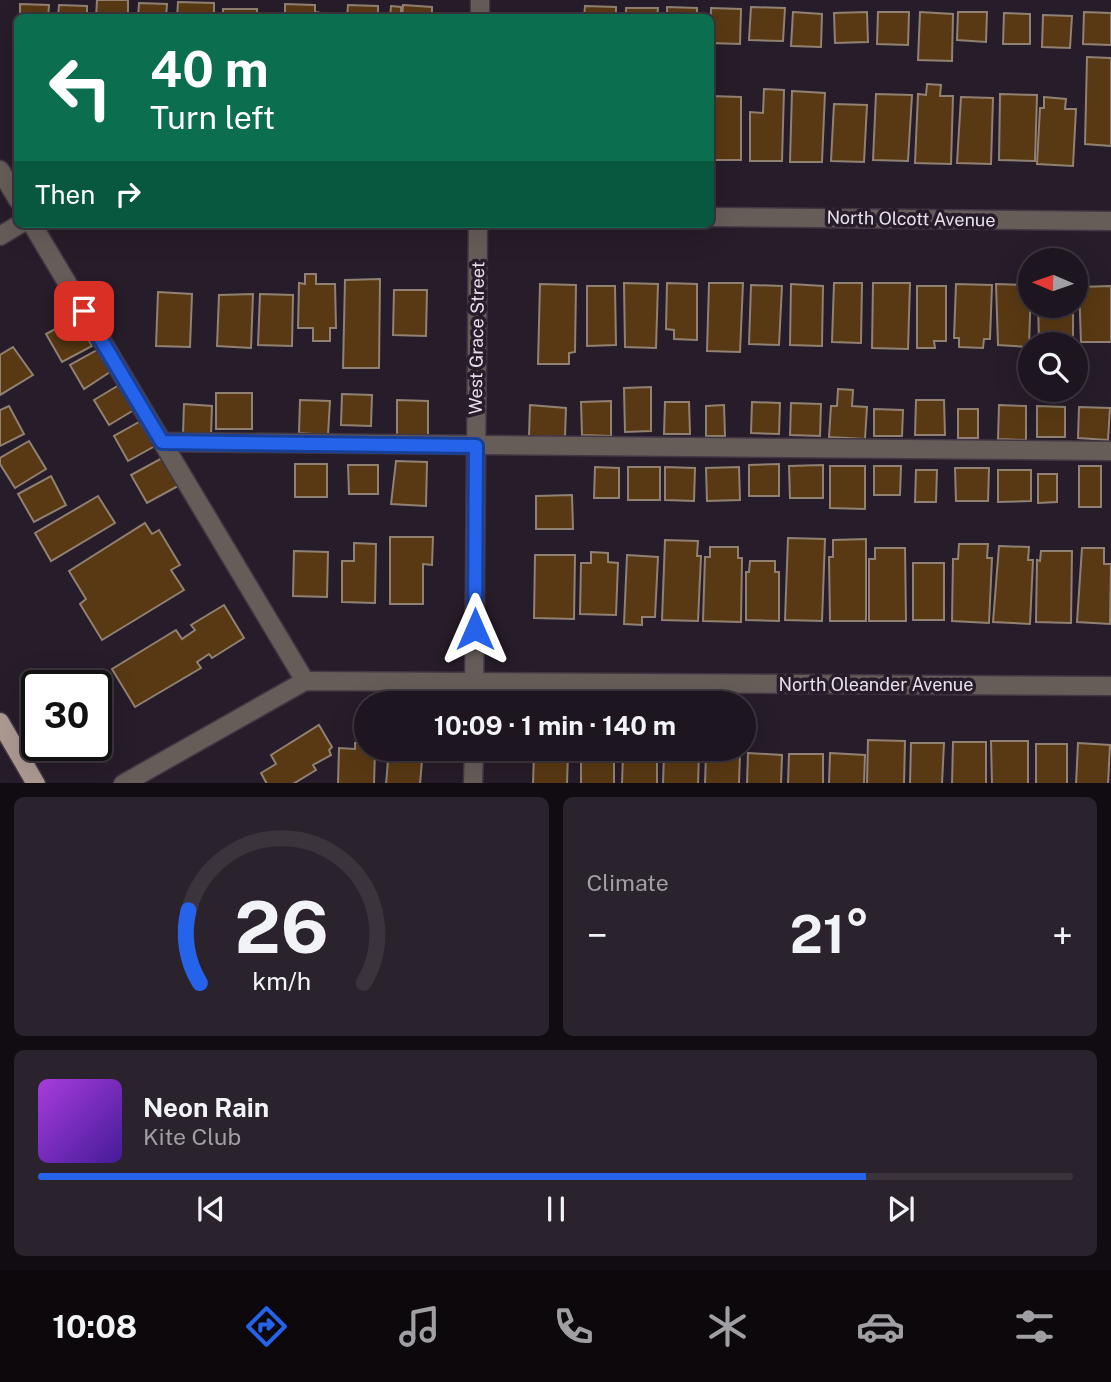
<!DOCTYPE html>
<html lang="en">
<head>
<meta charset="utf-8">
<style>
	body { margin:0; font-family:"Public Sans",sans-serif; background:#2a222c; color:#f1f3f6; height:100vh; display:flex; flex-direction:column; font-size:26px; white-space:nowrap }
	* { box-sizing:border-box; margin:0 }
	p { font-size:23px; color:#a09fa4 }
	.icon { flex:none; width:38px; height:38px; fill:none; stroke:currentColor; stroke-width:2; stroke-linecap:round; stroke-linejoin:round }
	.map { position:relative; height:783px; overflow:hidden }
	.side { display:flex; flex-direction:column; gap:14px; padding:14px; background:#100c11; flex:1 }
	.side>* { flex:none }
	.banner { position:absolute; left:14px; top:14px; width:700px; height:214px; border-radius:10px; box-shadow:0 7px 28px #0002,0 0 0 2px #3b343d; background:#0b6e4f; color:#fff; overflow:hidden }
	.needle { width:46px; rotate:272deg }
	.fabs { position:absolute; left:1018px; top:248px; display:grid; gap:14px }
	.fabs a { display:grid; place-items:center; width:70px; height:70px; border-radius:50%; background:#1d151f; box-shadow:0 7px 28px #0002,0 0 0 2px #3b343d; font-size:35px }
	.speed { position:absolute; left:21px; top:670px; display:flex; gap:14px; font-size:35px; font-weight:700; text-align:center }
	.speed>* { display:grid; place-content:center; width:91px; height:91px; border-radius:50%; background:#1d151f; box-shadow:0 7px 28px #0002,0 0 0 2px #3b343d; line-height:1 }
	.speed .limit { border:4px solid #111; border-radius:10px; background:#fff; color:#111 }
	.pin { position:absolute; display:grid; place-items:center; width:60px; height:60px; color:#fff; margin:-30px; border-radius:14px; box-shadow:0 4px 10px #0006 }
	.me { position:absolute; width:77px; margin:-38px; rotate:0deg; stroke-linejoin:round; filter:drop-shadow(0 0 5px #0008) }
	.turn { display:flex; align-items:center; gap:24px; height:147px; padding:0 21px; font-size:32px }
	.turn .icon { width:91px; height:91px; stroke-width:2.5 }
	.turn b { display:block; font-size:49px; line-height:60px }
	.then { display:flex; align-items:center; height:66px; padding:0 21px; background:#0003; gap:14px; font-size:26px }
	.big { font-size:52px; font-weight:700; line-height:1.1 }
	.side .widget { flex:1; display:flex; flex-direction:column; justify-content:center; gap:10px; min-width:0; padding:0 24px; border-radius:10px; background:#2a222c }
	.side .dial { align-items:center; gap:0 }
	.dial svg { height:182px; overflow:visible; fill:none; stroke:#3b343d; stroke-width:7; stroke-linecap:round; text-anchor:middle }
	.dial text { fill:#f1f3f6; stroke:none }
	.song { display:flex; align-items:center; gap:21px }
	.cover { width:84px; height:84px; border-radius:10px; background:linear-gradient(135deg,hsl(280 70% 55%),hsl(260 70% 35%)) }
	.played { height:7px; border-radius:4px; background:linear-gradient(90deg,#2563eb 80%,#3b343d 80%) }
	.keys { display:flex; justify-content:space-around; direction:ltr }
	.heat { display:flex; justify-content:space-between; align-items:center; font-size:38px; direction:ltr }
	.side .tiles { flex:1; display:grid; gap:14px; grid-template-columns:1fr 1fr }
	.widget:last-child { grid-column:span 2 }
	.trip { position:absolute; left:354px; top:691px; width:402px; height:70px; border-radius:35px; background:#1d151f; box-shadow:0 7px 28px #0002,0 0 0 2px #3b343d; font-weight:700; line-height:70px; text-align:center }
	.menu { display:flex; height:112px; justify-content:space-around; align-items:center; background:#0c080c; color:#a09fa4 }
	.menu .icon { width:49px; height:49px }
	.menu .selected { color:#2563eb }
	.menu b { font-size:32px; color:#f1f3f6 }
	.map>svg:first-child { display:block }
	.building { fill:#593913; stroke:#918172; stroke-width:2 }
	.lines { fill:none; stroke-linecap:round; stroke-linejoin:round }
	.minor-casing { stroke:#423744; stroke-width:21 }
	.major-casing { stroke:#423744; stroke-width:21 }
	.minor { stroke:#665d59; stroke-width:18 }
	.major { stroke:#ac9992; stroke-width:18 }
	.route-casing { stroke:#184099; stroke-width:18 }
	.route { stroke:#2563eb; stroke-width:12 }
	.labels { text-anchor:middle; stroke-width:7; stroke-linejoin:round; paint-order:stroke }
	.street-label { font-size:18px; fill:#e8e0e9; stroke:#271c29 }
</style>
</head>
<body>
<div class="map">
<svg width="1111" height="784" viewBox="0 0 1111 784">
	<rect width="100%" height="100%" fill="#271c29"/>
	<g class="building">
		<path d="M97 0H128V18H96Z"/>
		<path d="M178 2 214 3V18H177Z"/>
		<path d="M139 3 167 4 166 18H138Z"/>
		<path d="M20 4 49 5 48 18H20Z"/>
		<path d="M285 4 315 5V12L322 13V18H285Z"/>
		<path d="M59 5 87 6V18H58Z"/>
		<path d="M348 5 378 6V18H347Z"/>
		<path d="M403 5 432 7V18H402Z"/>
		<path d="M391 6 401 7V18H390Z"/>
		<path d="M585 6 616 7V18H584Z"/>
		<path d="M667 7 697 8V18H667Z"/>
		<path d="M751 7 785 8 783 41 749 40Z"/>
		<path d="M626 8H658L657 18H626Z"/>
		<path d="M711 8 741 9 740 44 710 43Z"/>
		<rect x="223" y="9" width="34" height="9"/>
		<path d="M793 12 822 14 821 47 791 46Z"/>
		<path d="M867 12 868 42 835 43 834 13Z"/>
		<path d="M878 12H909L908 45 877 44Z"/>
		<path d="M920 12 953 14 952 61 918 60Z"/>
		<path d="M958 12H987L986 42 957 40Z"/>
		<path d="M1084 12 1111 13V45L1083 44Z"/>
		<path d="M1004 13 1030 14V44H1003Z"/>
		<path d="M1043 15 1072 16 1070 48 1042 47Z"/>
		<path d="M1087 57 1111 58V146L1085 144Z"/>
		<rect x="13" y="79" width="5" height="60"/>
		<path d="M927 84 941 85 940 96H953L951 164 915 163 918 94 926 95Z"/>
		<path d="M764 89 784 90 782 161H750V112L763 113Z"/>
		<path d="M792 91 825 93 822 162H790Z"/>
		<path d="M876 94 912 95 908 161 873 160Z"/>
		<path d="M1000 94 1037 95 1035 161 999 160Z"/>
		<path d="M710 96 741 97V160H710Z"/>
		<path d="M961 97 993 98 991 164 957 163Z"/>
		<path d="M1044 97 1066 99 1065 109H1076L1073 166 1037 164 1040 108H1044Z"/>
		<path d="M834 104 867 105 864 162 831 161Z"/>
		<path d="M305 274H316V284H335L336 328H330V341H313V328H298L299 283 305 284Z"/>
		<path d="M380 279 379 368H343L345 280Z"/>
		<path d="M624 283 658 284 656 348 625 347Z"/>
		<path d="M667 283 697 284V340L674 339V330L666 329Z"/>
		<path d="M709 283H743L740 352 707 351Z"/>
		<path d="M834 283H862L861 343 832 342Z"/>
		<path d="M873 283H910L908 349 872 348Z"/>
		<path d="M540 284 576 285 575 352 569 353V364H538Z"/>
		<path d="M791 284 823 286 822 346 790 345Z"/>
		<path d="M956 284 992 285 990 339H984L983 348 959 347V338H954Z"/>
		<path d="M996 284 1031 285 1029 347 998 345Z"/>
		<path d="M751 285 782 286 779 345 749 344Z"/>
		<path d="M587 286H615L616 345 587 346Z"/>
		<path d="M917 286H946V341H934L935 348H917Z"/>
		<path d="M1111 286V342H1081L1079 287Z"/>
		<path d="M394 290H427L426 336 393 335Z"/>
		<path d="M158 292 192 294 190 347 156 346Z"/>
		<path d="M253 294 251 348 217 346 219 295Z"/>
		<path d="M260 294 293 295 292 346 258 345Z"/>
		<path d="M1038 306H1073V345H1043V340H1039Z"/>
		<path d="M76 318 92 346 62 362 46 334Z"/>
		<path d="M13 347 33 375 0 395V355Z"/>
		<path d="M97 350 110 372 84 389 70 365Z"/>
		<path d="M119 385 134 410 109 425 94 400Z"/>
		<path d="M651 387V431L625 432 624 388Z"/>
		<path d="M838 389 853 390 852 406 867 407 865 439 829 437 831 406H837Z"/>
		<rect x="216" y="393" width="36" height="36"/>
		<path d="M342 394 372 395 371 426 341 425Z"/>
		<path d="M300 400 330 401 328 435 299 433Z"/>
		<path d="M397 400 428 401V436L397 435Z"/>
		<path d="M916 400H944L945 435H915Z"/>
		<path d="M611 401V436L582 435 581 402Z"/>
		<path d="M665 402H689L690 434H664Z"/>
		<path d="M752 402 780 403 779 434 751 433Z"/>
		<path d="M791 403 821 404 820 436 790 435Z"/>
		<path d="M184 404 212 406 211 435 183 434Z"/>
		<path d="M530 405 566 408 565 437 529 436Z"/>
		<path d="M724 405 725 436H706V406Z"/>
		<path d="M999 405 1026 406V440L998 439Z"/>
		<path d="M9 406 24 434 0 446V410Z"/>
		<path d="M1037 406 1065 407V437H1037Z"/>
		<path d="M1079 407 1110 408 1108 440 1078 438Z"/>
		<path d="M874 409 903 410 902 436H874Z"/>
		<rect x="958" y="409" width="20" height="29"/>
		<path d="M139 422 155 446 128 461 114 436Z"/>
		<path d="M29 441 46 469 15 488 0 464V458Z"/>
		<path d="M162 458 178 486 147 503 131 475Z"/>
		<path d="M396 461 427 462 426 506 391 504Z"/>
		<rect x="295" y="464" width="32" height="33"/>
		<path d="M779 464V496H749V465Z"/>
		<path d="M348 465H378V494H349Z"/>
		<path d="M823 465V498H790L789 466Z"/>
		<path d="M830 466H865V509L830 508Z"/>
		<path d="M874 466H901L900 495H874Z"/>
		<rect x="1079" y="466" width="22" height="41"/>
		<path d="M595 467 619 468V498H594Z"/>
		<rect x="628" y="467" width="32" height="33"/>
		<path d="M665 467 695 468 694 501 665 500Z"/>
		<path d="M739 467 740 500 707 501 706 468Z"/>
		<path d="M955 468H989L988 501H956Z"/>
		<path d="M916 470H937L936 502H915Z"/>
		<path d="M998 470H1031V501L998 502Z"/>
		<path d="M1038 474H1057V502L1038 503Z"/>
		<path d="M51 476 66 505 34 522 18 494Z"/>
		<path d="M572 495 573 529H536V496Z"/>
		<path d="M98 496 115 523 51 561 35 533Z"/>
		<path d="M145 523 152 534 159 530 180 565 171 570 184 590 102 640 80 604 86 599 69 571Z"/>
		<path d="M390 537H433L432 565 423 564V604H390Z"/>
		<path d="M788 538 825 539 822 621 785 620Z"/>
		<path d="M866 539V621H830L829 557H833V540Z"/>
		<path d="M665 540 698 541 697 556H701L698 621 662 620Z"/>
		<path d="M354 543 376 544 375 603 342 602V561H354Z"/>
		<path d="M959 544H988L987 558H992L989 623 952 621 953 559H958Z"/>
		<path d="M999 546 1029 547 1028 560H1033L1030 624 993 622Z"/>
		<path d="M710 547H738V558H742L741 622 703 621 705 557H710Z"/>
		<path d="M875 548H905L906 621H869V559H875Z"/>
		<path d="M1082 548H1104V564H1111L1110 624 1077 622Z"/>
		<path d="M294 551 328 552 327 597 293 596Z"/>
		<path d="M1041 551H1072L1071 623 1036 622 1037 560 1040 561Z"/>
		<path d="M591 552 608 553V562L618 563 616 615 580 614 581 563H591Z"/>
		<path d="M535 555H575L574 619 534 618Z"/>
		<path d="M627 555 658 557 655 617H642V625L624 624Z"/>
		<path d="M750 561H775V572H779V621L746 620V572H749Z"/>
		<rect x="913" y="563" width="31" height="57"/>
		<path d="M224 605 244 638 212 658 209 654 197 662 201 668 135 707 112 669 176 630 182 639 195 630 191 625Z"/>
		<path d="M319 725 332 747 329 750 331 755 313 765 316 770 293 784H267L261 773 276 764 271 755Z"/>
		<path d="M868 740 905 741 904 784H867Z"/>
		<path d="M991 741H1028V784H992Z"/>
		<path d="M953 742H986V784H952Z"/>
		<path d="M355 743H366V749L375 750 374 784H338L339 748 355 749Z"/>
		<path d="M911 743H944L942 784H910Z"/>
		<path d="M1078 743 1110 745 1108 784H1076Z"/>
		<rect x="1036" y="744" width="31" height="40"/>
		<path d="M389 749H423L420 784H386Z"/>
		<path d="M534 751 568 753 567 784H533Z"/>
		<rect x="581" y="751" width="33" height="33"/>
		<path d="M664 753 699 754 698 784H663Z"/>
		<path d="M706 753 740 754 739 784H705Z"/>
		<path d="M748 753 782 755 781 784H747Z"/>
		<path d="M830 753 865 755 864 784H829Z"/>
		<path d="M623 754H657V784H622Z"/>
		<path d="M789 754H823V784H788Z"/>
	</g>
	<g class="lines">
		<defs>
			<g id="minor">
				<path d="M480 18V0"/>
				<path d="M0 170 18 200"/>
				<path d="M710 217 1111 221"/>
				<path d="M32 224 305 681"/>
				<path d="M0 236 20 224"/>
				<path d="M162 442 1111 451"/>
				<path d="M474 704 478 224"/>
				<path d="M123 784 305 681 1111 686"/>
				<path d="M473 784 474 749"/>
			</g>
			<path id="major" d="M0 722 36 784"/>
		</defs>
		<use href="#minor" class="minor-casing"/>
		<use href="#major" class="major-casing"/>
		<use href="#minor" class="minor"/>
		<use href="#major" class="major"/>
	</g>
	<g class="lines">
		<defs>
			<path id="route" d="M84 311 162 442 476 446 475 629"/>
		</defs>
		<use href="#route" class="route-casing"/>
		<use href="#route" class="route"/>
	</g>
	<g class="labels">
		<g class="street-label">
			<text transform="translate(911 219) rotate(1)" y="6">North Olcott Avenue</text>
			<text transform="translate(477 338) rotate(-89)" y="6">West Grace Street</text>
			<text x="876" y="691">North Oleander Avenue</text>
		</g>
	</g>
</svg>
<div class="fabs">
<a><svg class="needle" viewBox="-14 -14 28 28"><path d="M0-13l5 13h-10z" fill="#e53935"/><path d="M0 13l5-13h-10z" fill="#a09fa4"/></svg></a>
<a><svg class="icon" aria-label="search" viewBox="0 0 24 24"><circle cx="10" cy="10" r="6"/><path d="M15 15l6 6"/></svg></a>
</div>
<div class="speed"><div class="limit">30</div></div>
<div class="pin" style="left:84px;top:311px;background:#d93025"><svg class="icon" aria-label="arrive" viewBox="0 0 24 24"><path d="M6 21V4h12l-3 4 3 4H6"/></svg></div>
<svg class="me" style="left:475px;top:629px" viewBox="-20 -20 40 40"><path d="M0-17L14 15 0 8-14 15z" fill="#2563eb" stroke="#fff" stroke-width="4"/></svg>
<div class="trip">10:09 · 1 min · 140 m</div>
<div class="banner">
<div class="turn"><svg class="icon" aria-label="left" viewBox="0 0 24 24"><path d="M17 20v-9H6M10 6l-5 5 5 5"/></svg><div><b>40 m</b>Turn left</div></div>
<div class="then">Then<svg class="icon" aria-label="right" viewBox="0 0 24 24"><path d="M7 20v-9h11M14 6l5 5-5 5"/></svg></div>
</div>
</div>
<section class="side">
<div class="tiles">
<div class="widget dial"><svg viewBox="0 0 100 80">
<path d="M14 69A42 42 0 1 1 86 69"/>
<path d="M14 69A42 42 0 0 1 9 37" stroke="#2563eb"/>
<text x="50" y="56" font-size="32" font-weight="700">26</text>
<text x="50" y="72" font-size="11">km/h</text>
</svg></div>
<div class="widget"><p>Climate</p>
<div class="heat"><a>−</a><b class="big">21°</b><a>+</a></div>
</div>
<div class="widget">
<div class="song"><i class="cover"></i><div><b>Neon Rain</b><p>Kite Club</p></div></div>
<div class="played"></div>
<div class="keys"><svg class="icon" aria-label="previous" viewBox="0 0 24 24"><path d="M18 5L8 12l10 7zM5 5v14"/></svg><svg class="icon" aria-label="pause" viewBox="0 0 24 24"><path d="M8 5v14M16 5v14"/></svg><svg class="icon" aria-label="next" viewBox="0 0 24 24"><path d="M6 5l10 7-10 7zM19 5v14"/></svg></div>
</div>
</div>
</section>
<nav class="menu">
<b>10:08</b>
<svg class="icon selected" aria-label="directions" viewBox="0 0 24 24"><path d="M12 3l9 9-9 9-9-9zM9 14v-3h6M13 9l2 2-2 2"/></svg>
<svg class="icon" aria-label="music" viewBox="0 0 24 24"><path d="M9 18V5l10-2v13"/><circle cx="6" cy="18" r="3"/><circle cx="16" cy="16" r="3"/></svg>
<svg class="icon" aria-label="phone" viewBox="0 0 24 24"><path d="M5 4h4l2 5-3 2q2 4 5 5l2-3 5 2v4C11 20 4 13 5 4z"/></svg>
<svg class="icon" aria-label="climate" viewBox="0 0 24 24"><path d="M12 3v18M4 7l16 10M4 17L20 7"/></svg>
<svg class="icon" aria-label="car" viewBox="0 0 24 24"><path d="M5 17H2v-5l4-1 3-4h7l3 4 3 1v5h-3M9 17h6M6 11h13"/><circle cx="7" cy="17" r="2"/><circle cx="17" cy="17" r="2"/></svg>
<svg class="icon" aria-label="filters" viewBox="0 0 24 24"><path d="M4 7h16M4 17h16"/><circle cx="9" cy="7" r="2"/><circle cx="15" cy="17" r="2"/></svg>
</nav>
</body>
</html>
